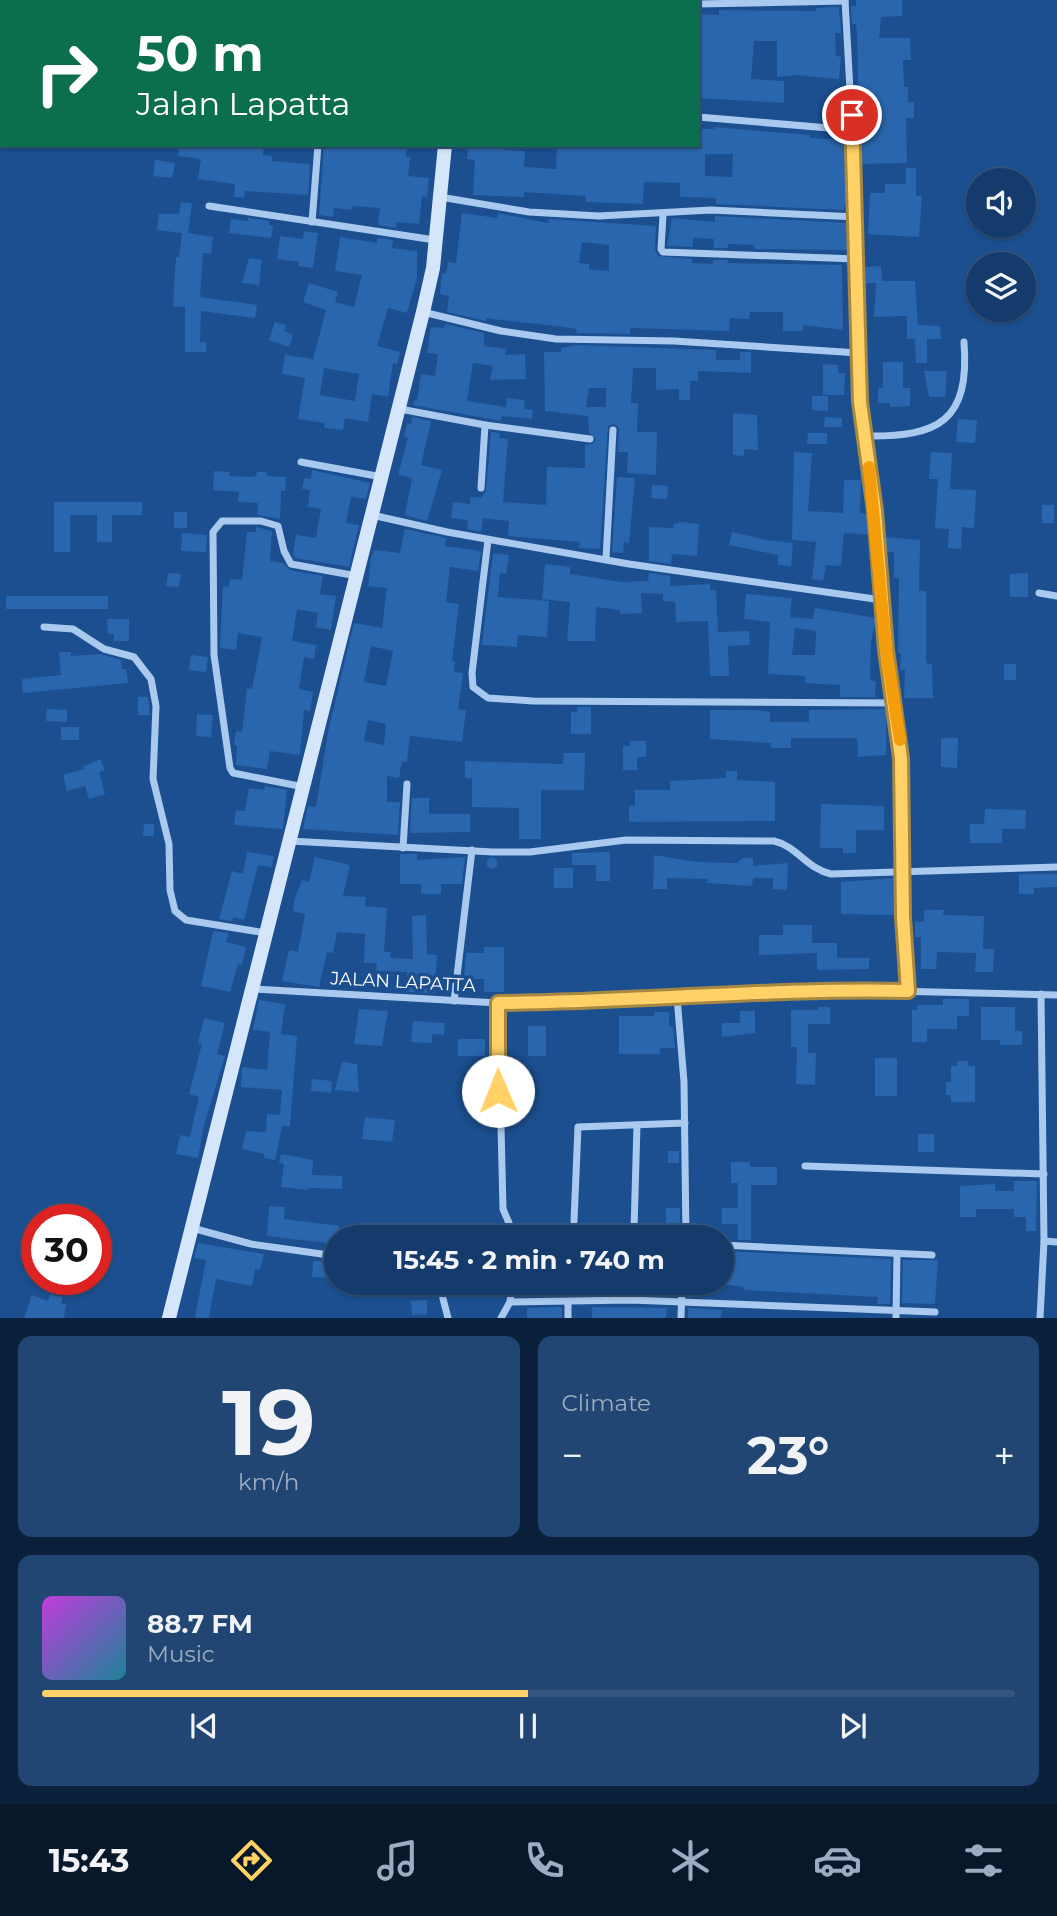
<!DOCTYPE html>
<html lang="en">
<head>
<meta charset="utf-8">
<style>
	body { margin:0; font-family:Montserrat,sans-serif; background:#214673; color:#f1f3f6; height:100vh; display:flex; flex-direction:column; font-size:26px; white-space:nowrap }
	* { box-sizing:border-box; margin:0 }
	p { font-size:23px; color:#9dadc1 }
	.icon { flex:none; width:38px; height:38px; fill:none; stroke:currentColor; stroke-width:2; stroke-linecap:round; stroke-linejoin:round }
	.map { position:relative; height:1318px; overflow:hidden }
	.panel { display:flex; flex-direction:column; gap:18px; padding:18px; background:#0b203b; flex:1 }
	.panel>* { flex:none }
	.guide { position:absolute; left:0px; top:0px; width:700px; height:147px; box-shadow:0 2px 5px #0004,0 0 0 2px #33557e; background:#0b6e4f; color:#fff; overflow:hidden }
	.controls { position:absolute; left:966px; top:168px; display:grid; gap:14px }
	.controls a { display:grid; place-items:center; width:70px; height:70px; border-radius:50%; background:#143b6b; box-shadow:0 2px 5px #0004,0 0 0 2px #33557e; font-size:35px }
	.speed { position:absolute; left:21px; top:1204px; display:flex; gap:14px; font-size:35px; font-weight:700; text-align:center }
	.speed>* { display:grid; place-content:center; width:91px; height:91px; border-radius:50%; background:#143b6b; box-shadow:0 2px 5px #0004,0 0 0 2px #33557e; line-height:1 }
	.speed .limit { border:10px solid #d22; background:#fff; color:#111 }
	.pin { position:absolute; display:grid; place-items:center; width:60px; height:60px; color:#fff; margin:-30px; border:4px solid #fff; border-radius:50%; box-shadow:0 2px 7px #0007 }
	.me { position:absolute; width:77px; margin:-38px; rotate:359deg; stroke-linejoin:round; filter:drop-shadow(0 0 5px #0008) }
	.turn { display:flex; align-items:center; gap:24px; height:147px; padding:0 21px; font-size:32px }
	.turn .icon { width:91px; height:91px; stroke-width:2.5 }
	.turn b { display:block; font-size:49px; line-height:60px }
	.big { font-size:52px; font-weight:700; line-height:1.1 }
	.panel .widget { flex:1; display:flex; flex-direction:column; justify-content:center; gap:10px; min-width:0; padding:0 24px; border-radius:14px; background:#214673 }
	.panel .dial { align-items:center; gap:0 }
	.dial b { font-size:91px; line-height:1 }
	.song { display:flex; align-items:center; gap:21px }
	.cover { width:84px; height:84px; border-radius:10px; background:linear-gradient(135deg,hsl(290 70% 55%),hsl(190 70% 35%)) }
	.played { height:7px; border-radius:4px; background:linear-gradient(90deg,#ffd166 50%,#33557e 50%) }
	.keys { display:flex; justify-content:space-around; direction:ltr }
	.heat { display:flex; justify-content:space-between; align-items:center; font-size:38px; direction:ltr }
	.panel .tiles { flex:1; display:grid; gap:18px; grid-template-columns:1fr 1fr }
	.widget:last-child { grid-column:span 2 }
	.trip { position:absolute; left:324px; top:1225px; width:410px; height:70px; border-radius:35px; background:#143b6b; box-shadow:0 2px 5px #0004,0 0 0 2px #33557e; font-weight:700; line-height:70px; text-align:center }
	.tabs { display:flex; height:112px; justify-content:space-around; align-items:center; background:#08182b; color:#9dadc1 }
	.tabs .icon { width:49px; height:49px }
	.tabs .active { color:#ffd166 }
	.tabs b { font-size:32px; color:#f1f3f6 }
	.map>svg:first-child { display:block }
	.building { fill:#2a66ad; fill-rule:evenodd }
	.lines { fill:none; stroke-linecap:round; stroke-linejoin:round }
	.minor { stroke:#a9c9ee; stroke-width:7 }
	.secondary { stroke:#d6e6fa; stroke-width:14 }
	.route-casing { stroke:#a68842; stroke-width:18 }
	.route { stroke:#ffd166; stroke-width:12 }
	.slow { stroke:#f59e0b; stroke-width:12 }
	.labels { text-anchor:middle; stroke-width:7; stroke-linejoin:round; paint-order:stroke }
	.street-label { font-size:18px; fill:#fff; stroke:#1b4f8f }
</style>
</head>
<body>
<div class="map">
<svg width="1057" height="1318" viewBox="0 0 1057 1318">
	<rect width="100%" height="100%" fill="#1b4f8f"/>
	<g class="building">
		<path d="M856 0H902V16L881 17 879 38H910L911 60H903L904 87H908V102H914V118H906L907 163 860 164 857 33 856 24H852L851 6H856Z"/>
		<path d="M839 7 841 33H835L836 56 841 57 839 79 796 75 777 77V41H754L751 79 784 81V103L698 98V14L719 15V10L816 11V8Z"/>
		<path d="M715 127 810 135V138L847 140 848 183 844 210 716 204V198L680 197V183L644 182 643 204 586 202V196L524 192V197L473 195 475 160 467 159 468 145H504V150L525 151 524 167 556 169 557 145H698V129H714ZM705 154H733L732 177 705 176Z"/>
		<path d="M180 145H264L263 155 272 156V161L310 164 308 195 245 191 244 198 234 197 235 184 198 179 201 159 178 156Z"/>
		<path d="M324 145H407L406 157H410L408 176 429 178 427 197 422 196 419 224 397 222 396 228 378 225 380 208 353 206 352 210 334 208 333 217 319 215Z"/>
		<path d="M155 160 175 163 172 178 153 176Z"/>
		<path d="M906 168H916V196H922L919 237 868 234 870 193H885V184H906Z"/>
		<path d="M181 202 192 203 188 233 213 237 211 254 203 253 200 297 257 305 255 318 201 311 200 342H206V352H185V307L173 306 176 257H179L182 233 157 230 159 214H179Z"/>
		<path d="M462 213 497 218 498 213 548 223 549 219 656 226 655 249 658 256 692 259V263L713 264V260H728L727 263 842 265 843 330 803 325V331H783V312H750L749 319 730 318 729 331 630 328V334L577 333 576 329 565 327 493 319 487 318 486 321 447 312 449 296 440 294 442 273 446 274 448 262 456 263ZM582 242 609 245V271L589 269V264L579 263Z"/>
		<path d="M715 216 849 223 847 250 754 249V245L728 244V248H714V239L693 238V247L667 246 672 218 715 222Z"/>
		<path d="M248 218 269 221V225L273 226 271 238 229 233 231 219 248 221Z"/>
		<path d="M304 231 318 233 313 268 298 266 299 262 277 259 280 236 303 239Z"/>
		<path d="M340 237 377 243V238L393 240 392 248 417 251V278L407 313 388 308 377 346 400 352 397 364 393 363 388 397 372 394 368 422 345 418 343 430 324 428 325 423 298 419 305 378 282 374 285 355 313 359 326 310 303 302 309 283 338 292 335 302 354 307 362 275 335 271ZM324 368 359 374 355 401 320 395Z"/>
		<path d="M249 258 262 260 259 285 242 283Z"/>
		<path d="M881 266 882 281H915L918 325 940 326 941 339H927V363H916L915 339H907V316L874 317 876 283H864V267Z"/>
		<path d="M275 322 286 325 284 331 293 335 289 347 269 340Z"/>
		<path d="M445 324 484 333V346L506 349 505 355 525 354 526 379 490 380 493 366 473 363 467 401 506 407 507 398 525 400 524 409 533 410 532 419 502 416 501 421 413 405 414 400 417 401 421 374 435 376 438 354 427 353 431 327 444 328Z"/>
		<path d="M577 345 716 350V360H740V352H751V373L698 371V381H690V400H679V389L656 390V368H633L631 403H638L637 432H657L656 475 627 473 628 452H618L619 428 614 424 608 426 600 549 579 548 580 542 508 536 509 521 483 518 481 532 467 529 468 520 451 518 453 502 470 504 471 497 481 498 486 491 491 432 500 433 499 438 508 439 503 502 546 505 547 467 585 468V445L593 444 596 439 589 433 588 416 545 411 544 352H561V348ZM589 388H606V407H586Z"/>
		<path d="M883 362H903V388H910V406L890 407V403H878V388H883Z"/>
		<path d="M823 364 838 365V373H845L844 395H823Z"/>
		<path d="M924 371H947L945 397H929Z"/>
		<path d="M812 396H828V411L812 410Z"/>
		<path d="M733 413 757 415 758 450 744 449V456L733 455Z"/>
		<path d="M412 417 431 421 421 465 442 470 427 521 405 515 412 478 398 475 408 438 404 437 407 423 411 424Z"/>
		<path d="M825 417 842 418V427H824Z"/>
		<path d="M958 419 977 420 975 443 956 442Z"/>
		<path d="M808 433H827V444H807Z"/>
		<path d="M794 452 812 453 808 511 843 513 844 480H861L860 513 869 514 871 535 844 533 841 566 826 565 823 581 812 579 816 542 792 540Z"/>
		<path d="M931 452 952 453 950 489 976 490 974 528 962 527 961 549 948 548 949 529 935 528 938 479H929Z"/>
		<path d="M312 470 370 483 366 499 351 497 346 523 359 525 349 567 295 558 293 554 296 535 316 538 321 509 308 507 310 490 302 489 304 478 311 479Z"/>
		<path d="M214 471 230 472 229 476 251 477 256 476 257 472H267V476L286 477 285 491H281L280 519 257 515 258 503 238 502 239 492 213 490Z"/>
		<path d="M617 477 635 478 629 543 624 542 623 553 612 552Z"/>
		<path d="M652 485 668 486 667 499 651 498Z"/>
		<path d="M54 502H142V515H112V542H97V515H70V552H54Z"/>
		<rect x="1042" y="505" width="12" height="18"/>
		<rect x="174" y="512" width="13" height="16"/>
		<path d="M681 522 699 524 697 556 672 554 671 564 649 561V527L673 528 674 524Z"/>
		<path d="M256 527 272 531 270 561 283 563 290 570 323 576 320 594 336 596 331 630 316 627 318 613 297 609 292 641 316 645 314 659 304 657 299 689 313 692 310 711 304 710 300 755 270 751 267 769 236 765 237 745H234L236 731 242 732 247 688 252 689 262 637 238 633 236 650 220 648 223 586 229 587 230 579 242 580 247 532H256Z"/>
		<path d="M405 529 446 538 445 546 481 551 478 571 450 567 446 602 459 604 452 661H455L454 672 463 673 458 709 466 710 462 742 410 736 407 762 402 761 399 778 387 776V802H400L398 835 303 829 308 806 316 807 328 732 354 623 382 628 387 588 368 586 371 557 375 550 400 553ZM371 646 393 651 386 686 364 682ZM368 720 386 724 384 745 364 741Z"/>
		<path d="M732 532 766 540 793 543 791 566 778 565V555L729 545Z"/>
		<path d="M182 533 207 535 206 552 181 551Z"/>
		<path d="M885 537 920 540 919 591H926V658L927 664H932L933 698H904L905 670H900L901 653H898L899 578H894V552H885Z"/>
		<path d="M493 553 509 555 506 574 500 573 498 597 549 601 547 637 518 635 517 647 482 645Z"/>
		<path d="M545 564 570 567V574L622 582 648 581 649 573 670 576V586L710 584V590H716L718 632 749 631 750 645 728 646 729 676H710L708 621 676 622 675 602 663 601V594L641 593 642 613 621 614 620 610 596 607 595 641H567L570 602 542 599Z"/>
		<path d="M168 573 181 574 179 587 166 586Z"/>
		<path d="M1028 573V597H1010V574Z"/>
		<path d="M746 594 792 598 790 617 813 619 815 608 876 618 871 642 870 680 876 681 875 697H840V685L805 683V676L768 674 770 622 744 619ZM795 628 816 631 815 655H792Z"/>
		<rect x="6" y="596" width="102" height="13"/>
		<path d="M107 619H129V641H114V634H108Z"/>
		<path d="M59 652H71V656L101 654 121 660 122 669H126L128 683 23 693 22 679 61 675Z"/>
		<path d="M191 655 208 657 206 672 189 670Z"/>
		<rect x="1004" y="664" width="12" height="16"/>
		<path d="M138 697H148L150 715H138Z"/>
		<path d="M577 707H591V734H571V712H577Z"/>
		<path d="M47 709 67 710V722L46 721Z"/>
		<path d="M886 709V755L858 757 857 738H791V748H771V743L710 739V710H756L770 712V722H809V710Z"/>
		<path d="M197 714 213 715 211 737 196 736Z"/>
		<rect x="61" y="727" width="18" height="13"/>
		<path d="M941 738H958L957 768 941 767Z"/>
		<path d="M630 741H646V757H637V770H623V746H630Z"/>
		<path d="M564 753H585L584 790H541V839H519V808L472 807V778H465V761L563 764Z"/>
		<path d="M100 759 105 770 99 772 105 794 89 799 85 786 67 791 63 775 84 769 83 767Z"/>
		<path d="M726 771H737V780L775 782V821L629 822V806H635V790H670V781L726 778Z"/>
		<path d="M265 786 287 790 283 829 234 825 236 810 245 811 249 788 264 790Z"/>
		<path d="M412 798H429V814H470V832L410 833Z"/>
		<path d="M821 804 884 806V830H856V853H843V848H820Z"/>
		<path d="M985 809 1026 810 1025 829H1002V843H970V824H984Z"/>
		<path d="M144 824H154V836H143Z"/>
		<path d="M247 852 274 856 272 867 258 865 244 920 233 917 232 921 219 919 232 871 243 874Z"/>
		<path d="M610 852V881H596V865H572V853Z"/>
		<path d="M400 854H417V860L465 857 462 884H441V894H421V884H400Z"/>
		<path d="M654 855 698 862 737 863 743 858H753V866L788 863 787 890 773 889V878H753L752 886 707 883 708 879 667 878V889H653Z"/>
		<path d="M315 857 350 865 343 896 366 897 365 906 387 908 384 952H391L390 958 413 959 412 916 426 915 427 954 437 955 435 993 406 992 407 972 376 971 377 963H364L365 934 337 932 333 953 327 952 319 987 282 981 289 950 298 952 305 914 293 911 294 901 302 880 309 882Z"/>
		<circle cx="492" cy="863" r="5.5"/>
		<rect x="554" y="868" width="19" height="20"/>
		<path d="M1019 874H1057V887L1034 888V894H1019Z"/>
		<path d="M896 878 897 915 841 914V882Z"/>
		<path d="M924 910H944L943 915 984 916 983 949H994L993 972H975L976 953 937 952 936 969H921V937H915V921L924 922Z"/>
		<path d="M783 925H812V943H837V958H869V969L817 970V953L759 955V935H783Z"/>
		<path d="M213 931 229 933 226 942 246 947 242 965 238 964 230 992 201 986Z"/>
		<path d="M484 947H504V992H484V979H464L466 953H484Z"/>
		<path d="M943 999H969V1016H957V1029H927V1042H912V1010H917V1005H943Z"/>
		<path d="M259 1000 285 1004 281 1034 297 1036 290 1126H282L275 1160 264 1158V1154L242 1149 246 1131 266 1132 267 1114 280 1115 282 1090 241 1087 242 1067 267 1070 270 1032 253 1030Z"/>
		<path d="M818 1007H830V1024H808V1053H816L815 1085 796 1084 797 1047H791V1010H818Z"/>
		<path d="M981 1007H1015V1031H1022V1045H1000V1040H981Z"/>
		<path d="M359 1009 388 1011 382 1046 354 1044Z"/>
		<path d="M740 1011H755V1033L722 1037V1023H740Z"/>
		<path d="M654 1012H669V1027H673L675 1048H660V1054H619V1016H654Z"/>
		<path d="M204 1018 225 1023 217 1054 225 1056 204 1125 198 1158 176 1154 180 1135 190 1137 199 1097 189 1094 202 1044 198 1043Z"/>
		<path d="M413 1021 445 1023 444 1035 432 1034V1043L411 1042Z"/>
		<rect x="528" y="1026" width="18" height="30"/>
		<rect x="458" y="1039" width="27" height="17"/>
		<rect x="875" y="1058" width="22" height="38"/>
		<path d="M957 1061H968V1066H975V1102H951V1095H946V1082H951V1066H957Z"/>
		<path d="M342 1062 357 1064 359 1092 335 1090Z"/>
		<path d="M312 1079 332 1081 331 1093 311 1091Z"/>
		<path d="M365 1117 395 1120 392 1142 362 1139Z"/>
		<rect x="918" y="1134" width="16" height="18"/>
		<rect x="668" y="1151" width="11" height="12"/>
		<path d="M281 1154 313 1160 312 1175 342 1176V1189L309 1188 308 1190 281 1187 284 1164 279 1163Z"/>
		<path d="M731 1162H750V1167H777V1185H751V1240H738V1224H722V1208H738V1183H731Z"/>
		<path d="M1014 1181H1037L1036 1231H1026V1217H1014V1209H976V1217H960V1186L995 1184V1191H1014Z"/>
		<path d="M269 1206 285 1207 284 1219 339 1226 336 1244 267 1236Z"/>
		<rect x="666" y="1208" width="14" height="19"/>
		<path d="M198 1243 264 1254 260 1270 255 1269 252 1286 216 1279 209 1318H195L206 1260 194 1258Z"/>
		<path d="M721 1251 891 1259 890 1304H877L878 1297 743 1290 744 1287 721 1284Z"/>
		<path d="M903 1260H938L935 1304 902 1303Z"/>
		<path d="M313 1261 333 1262 332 1278 312 1277Z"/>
		<path d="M54 1279H67L61 1304H66L64 1318H24L32 1295 48 1301Z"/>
		<path d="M545 1283H559V1295H544Z"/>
		<path d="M427 1300V1314L412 1315 411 1301Z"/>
		<path d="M559 1307 562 1308V1318H527V1308Z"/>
		<path d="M592 1307 667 1308 666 1318H592Z"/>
		<path d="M688 1308 722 1310 721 1318H688Z"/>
	</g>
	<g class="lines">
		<g class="minor">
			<path d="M845 0 857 217 860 402 875 511 886 650 901 758 903 917 908 991"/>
			<path d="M698 4 845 1"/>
			<path d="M698 117 853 130"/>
			<path d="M440 197 529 212 599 216 711 210 857 217"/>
			<path d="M209 206 435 240"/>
			<path d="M663 215 661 249 663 252 856 259"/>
			<path d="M312 222 318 145"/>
			<path d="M423 312 501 331 556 339 674 341 859 353"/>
			<path d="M400 409 485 425 590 439"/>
			<path d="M866 436C939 437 970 421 964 342"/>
			<path d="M301 462 382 477"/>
			<path d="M481 488 485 425"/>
			<path d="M372 515 447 532 629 564 882 600"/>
			<path d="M488 540 472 673 473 687 488 698 533 701 895 703"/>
			<path d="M606 559 613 430"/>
			<path d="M1039 593 1057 596"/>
			<path d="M44 627 73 629 104 649 134 657 151 679 156 706 153 779 169 844 170 890 175 911 186 920 266 933"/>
			<path d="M304 787 233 773 230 768 214 655 213 532 222 521H261L278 526 284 551 291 564 357 576"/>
			<path d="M290 841 493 852H530L626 840 774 841C797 846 807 869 831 874L1057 867"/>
			<path d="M403 848 407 784"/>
			<path d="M252 989 498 1003 663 999 850 990 1057 995"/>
			<path d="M1041 994 1044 1241 1057 1242"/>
			<path d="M677 997 684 1082 686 1237"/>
			<path d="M454 1001 472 850"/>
			<path d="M498 1003 503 1209 515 1237"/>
			<path d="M637 1125 634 1230 638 1237"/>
			<path d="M805 1166 1044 1174"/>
			<path d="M574 1221 578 1127 685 1123"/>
			<path d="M192 1228 251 1244 336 1256"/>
			<path d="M721 1245 932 1255"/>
			<path d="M439 1283 448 1318"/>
			<path d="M510 1302 631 1300 935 1312"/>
			<path d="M568 1303V1318"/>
			<path d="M501 1318 510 1302 512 1283"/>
			<path d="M681 1318 682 1283"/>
			<path d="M896 1318 897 1254"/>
			<path d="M1040 1318 1044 1241"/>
		</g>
		<g class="secondary">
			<path d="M461 2 462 0"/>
			<path d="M169 1318 423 312 433 268 445 145"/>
		</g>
	</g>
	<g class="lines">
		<defs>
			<path id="route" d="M498 1091V1003C635 1002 771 988 908 991L903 917 901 758 886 650 875 511 860 402 852 115"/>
		</defs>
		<use href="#route" class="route-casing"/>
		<use href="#route" class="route"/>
		<path class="slow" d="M869 467 886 650 900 740"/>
	</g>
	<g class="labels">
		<g class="street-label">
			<text transform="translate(403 982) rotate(3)" y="6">JALAN LAPATTA</text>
		</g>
	</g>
</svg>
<div class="controls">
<a><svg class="icon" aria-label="sound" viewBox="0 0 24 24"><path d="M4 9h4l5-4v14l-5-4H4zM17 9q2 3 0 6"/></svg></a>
<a><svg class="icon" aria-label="layers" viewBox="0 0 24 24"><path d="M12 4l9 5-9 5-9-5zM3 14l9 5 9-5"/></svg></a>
</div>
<div class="speed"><div class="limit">30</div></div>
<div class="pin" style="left:852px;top:115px;background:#d93025"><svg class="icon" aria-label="arrive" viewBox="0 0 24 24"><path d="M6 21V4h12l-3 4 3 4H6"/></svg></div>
<svg class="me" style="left:498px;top:1091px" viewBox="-20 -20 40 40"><circle r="19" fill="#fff"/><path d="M0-13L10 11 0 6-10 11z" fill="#ffd166"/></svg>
<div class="trip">15:45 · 2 min · 740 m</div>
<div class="guide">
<div class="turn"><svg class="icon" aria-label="right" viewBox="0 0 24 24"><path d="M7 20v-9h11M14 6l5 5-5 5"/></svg><div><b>50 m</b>Jalan Lapatta</div></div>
</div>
</div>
<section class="panel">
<div class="tiles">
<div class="widget dial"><b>19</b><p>km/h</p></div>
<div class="widget"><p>Climate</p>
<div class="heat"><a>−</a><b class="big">23°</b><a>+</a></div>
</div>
<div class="widget">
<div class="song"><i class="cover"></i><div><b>88.7 FM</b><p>Music</p></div></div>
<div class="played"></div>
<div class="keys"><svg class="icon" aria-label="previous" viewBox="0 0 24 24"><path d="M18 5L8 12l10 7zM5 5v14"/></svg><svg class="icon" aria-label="pause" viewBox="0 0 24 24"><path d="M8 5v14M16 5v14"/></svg><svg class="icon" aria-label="next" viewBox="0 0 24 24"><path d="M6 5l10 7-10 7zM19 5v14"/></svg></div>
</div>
</div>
</section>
<nav class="tabs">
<b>15:43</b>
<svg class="icon active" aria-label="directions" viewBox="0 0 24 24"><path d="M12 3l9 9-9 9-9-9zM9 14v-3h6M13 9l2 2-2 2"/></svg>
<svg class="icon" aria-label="music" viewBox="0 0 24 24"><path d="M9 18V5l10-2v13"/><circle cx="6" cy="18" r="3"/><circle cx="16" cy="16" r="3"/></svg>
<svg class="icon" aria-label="phone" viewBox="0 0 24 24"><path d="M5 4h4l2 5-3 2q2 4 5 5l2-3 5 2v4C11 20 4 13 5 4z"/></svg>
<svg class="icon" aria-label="climate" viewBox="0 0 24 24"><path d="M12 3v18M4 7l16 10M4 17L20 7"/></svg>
<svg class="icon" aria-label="car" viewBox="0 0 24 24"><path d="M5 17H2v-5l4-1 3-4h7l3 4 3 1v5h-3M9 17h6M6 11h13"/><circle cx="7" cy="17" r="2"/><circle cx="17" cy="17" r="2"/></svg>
<svg class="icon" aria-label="filters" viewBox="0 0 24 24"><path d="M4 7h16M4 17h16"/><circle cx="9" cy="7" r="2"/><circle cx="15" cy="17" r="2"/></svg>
</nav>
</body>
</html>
